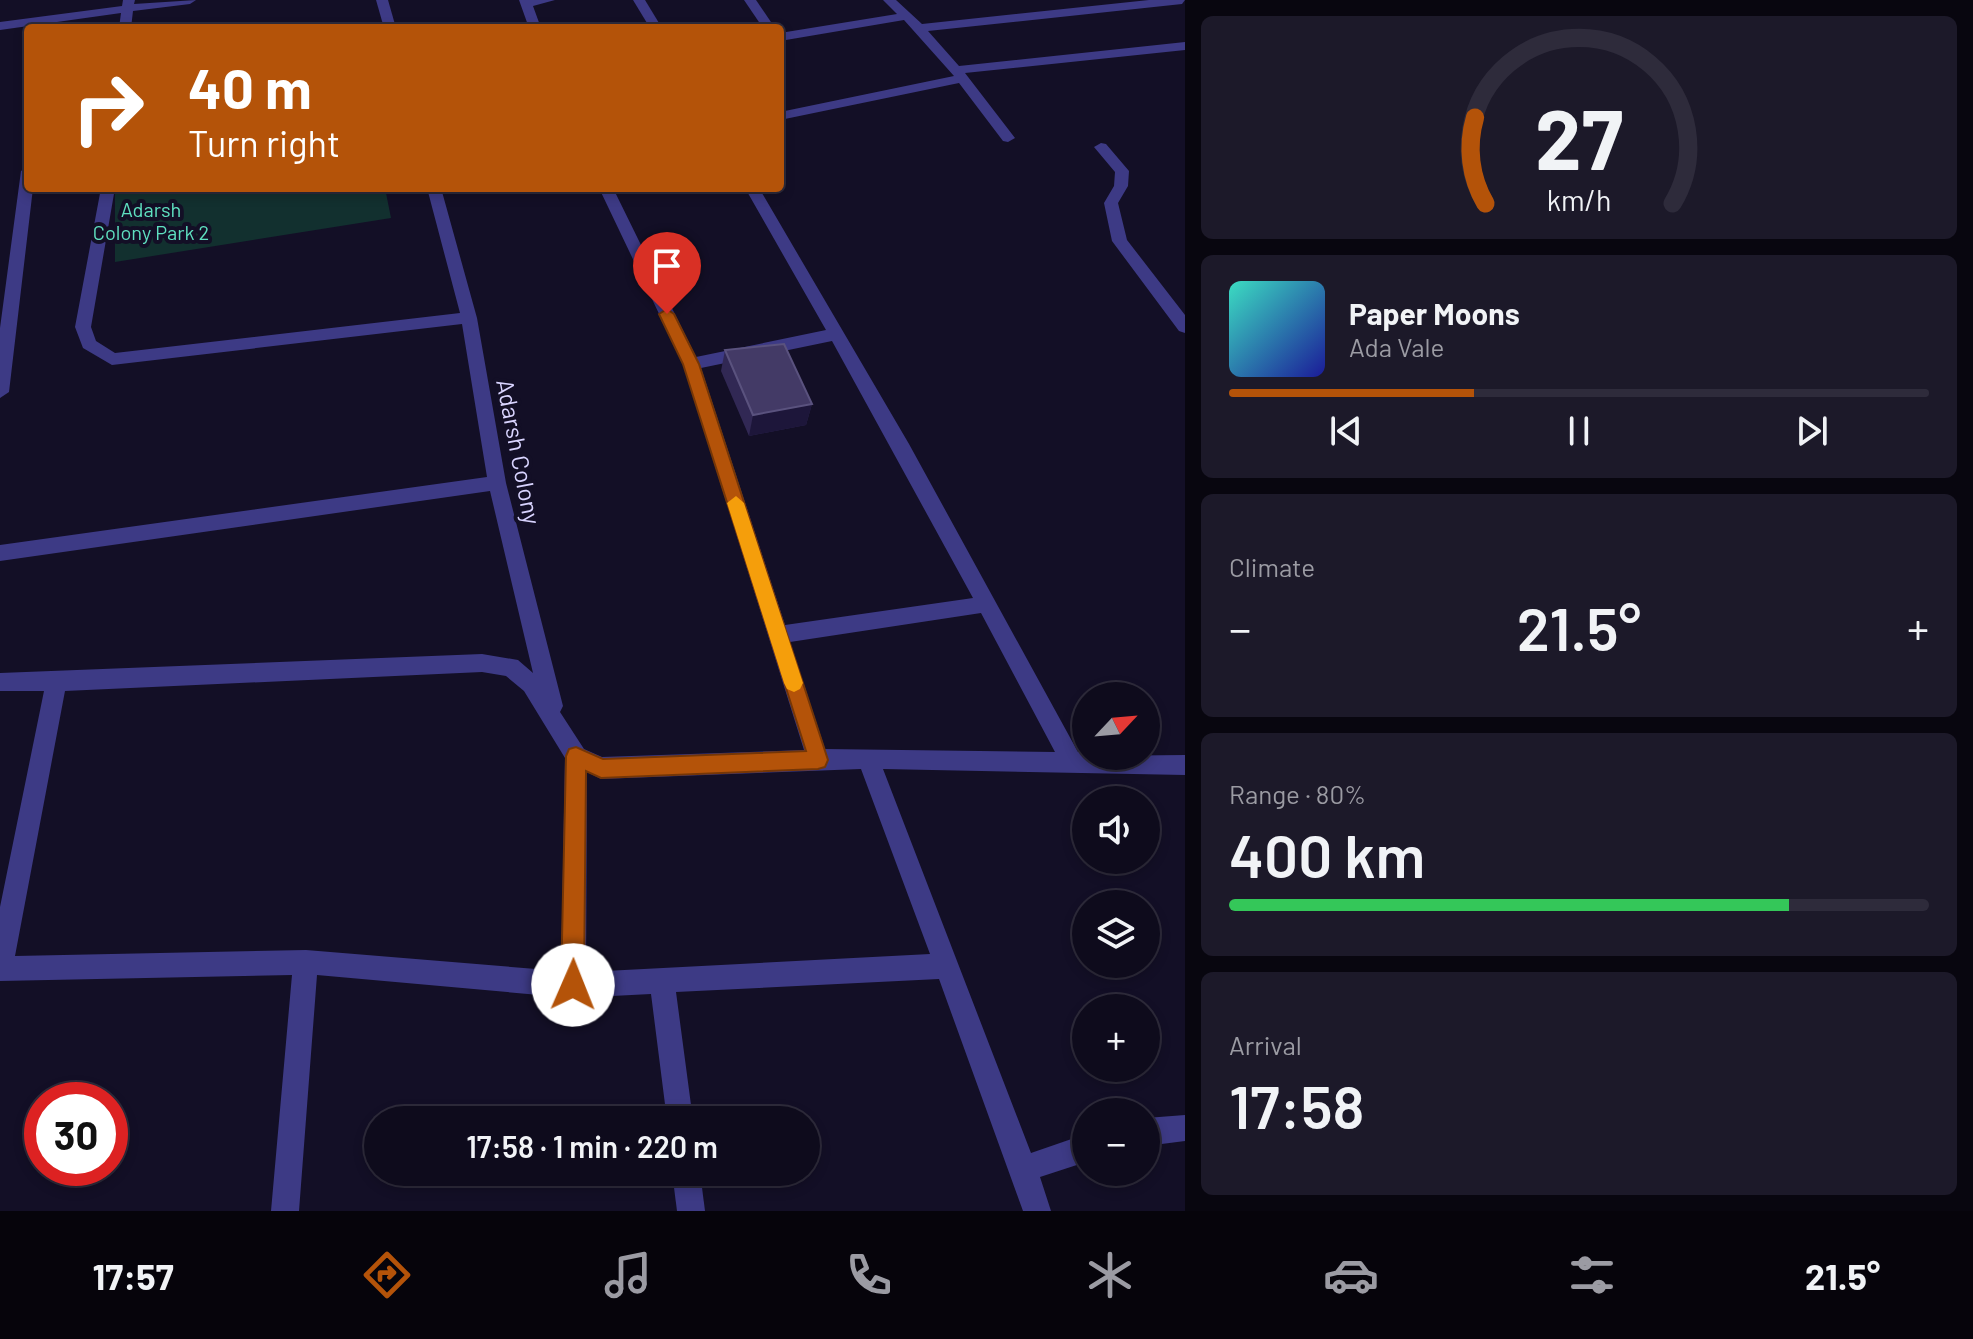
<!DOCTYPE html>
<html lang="en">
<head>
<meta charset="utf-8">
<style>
	body { margin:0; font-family:Barlow,sans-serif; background:#1c1929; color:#f1f3f6; height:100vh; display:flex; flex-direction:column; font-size:30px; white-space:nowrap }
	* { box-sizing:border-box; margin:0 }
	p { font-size:26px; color:#9b9ba3 }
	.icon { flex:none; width:44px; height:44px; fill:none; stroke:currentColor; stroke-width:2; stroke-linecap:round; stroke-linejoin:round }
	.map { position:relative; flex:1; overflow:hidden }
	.sheet { display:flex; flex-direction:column; gap:16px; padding:16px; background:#08060f; width:788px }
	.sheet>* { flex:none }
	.hud { position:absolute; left:24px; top:24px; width:760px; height:168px; border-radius:8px; box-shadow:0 4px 12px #0003,0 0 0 2px #2e2b3b; background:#b45309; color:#fff; overflow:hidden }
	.needle { width:52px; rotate:64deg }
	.buttons { position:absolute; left:1072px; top:682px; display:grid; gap:16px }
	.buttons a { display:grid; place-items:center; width:88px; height:88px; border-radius:50%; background:#0e0b1c; box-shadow:0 4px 12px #0003,0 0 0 2px #2e2b3b; font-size:40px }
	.speed { position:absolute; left:24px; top:1082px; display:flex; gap:16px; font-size:40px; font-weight:700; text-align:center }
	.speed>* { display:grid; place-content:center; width:104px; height:104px; border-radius:50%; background:#0e0b1c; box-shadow:0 4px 12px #0003,0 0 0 2px #2e2b3b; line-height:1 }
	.speed .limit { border:12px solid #d22; background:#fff; color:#111 }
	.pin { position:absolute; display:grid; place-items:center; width:68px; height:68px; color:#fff; margin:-82px -34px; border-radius:50% 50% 50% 0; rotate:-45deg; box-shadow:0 0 8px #0007 }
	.pin .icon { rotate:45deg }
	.me { position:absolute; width:88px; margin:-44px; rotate:1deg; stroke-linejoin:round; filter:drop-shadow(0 0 6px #0008) }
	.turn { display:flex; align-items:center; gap:28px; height:168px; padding:0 32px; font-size:36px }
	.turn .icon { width:104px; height:104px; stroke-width:2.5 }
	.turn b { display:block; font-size:56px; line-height:68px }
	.big { font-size:60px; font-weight:600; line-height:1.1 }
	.sheet .widget { flex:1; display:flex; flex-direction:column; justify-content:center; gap:12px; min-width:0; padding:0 28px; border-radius:12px; background:#1c1929 }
	.sheet .dial { align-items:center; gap:0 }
	.dial svg { height:208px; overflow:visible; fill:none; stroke:#2e2b3b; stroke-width:7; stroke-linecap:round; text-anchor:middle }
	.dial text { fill:#f1f3f6; stroke:none }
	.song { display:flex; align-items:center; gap:24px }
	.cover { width:96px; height:96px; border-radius:12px; background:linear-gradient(135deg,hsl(170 70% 55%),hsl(240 70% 35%)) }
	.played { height:8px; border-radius:4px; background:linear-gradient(90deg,#b45309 35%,#2e2b3b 35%) }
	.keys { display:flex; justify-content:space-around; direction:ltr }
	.heat { display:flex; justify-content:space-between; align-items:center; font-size:44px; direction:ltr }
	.charge { height:12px; border-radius:6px; background:linear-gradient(90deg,#34c759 80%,#2e2b3b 0) }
	.trip { position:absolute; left:364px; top:1106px; width:456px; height:80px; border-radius:40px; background:#0e0b1c; box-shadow:0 4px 12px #0003,0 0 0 2px #2e2b3b; font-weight:600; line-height:80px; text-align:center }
	.dock { display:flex; height:128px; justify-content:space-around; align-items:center; background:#06040b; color:#9b9ba3 }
	.dock .icon { width:56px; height:56px }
	.dock .current { color:#b45309 }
	.dock b { font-size:36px; color:#f1f3f6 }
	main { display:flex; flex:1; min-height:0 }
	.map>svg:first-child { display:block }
	.green { fill:#12302f }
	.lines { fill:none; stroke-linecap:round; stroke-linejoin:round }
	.minor { fill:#3d3a85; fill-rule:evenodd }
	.wall { fill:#312854 }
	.shaded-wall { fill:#1d163a }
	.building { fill:#433a66; stroke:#5a527e; stroke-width:2 }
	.route { fill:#b45309; stroke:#753606; stroke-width:2 }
	.slow { fill:#f59e0b }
	.labels { text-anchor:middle; stroke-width:8; stroke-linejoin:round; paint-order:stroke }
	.far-park-label { font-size:20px; fill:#5fe0c0; stroke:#130f26 }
	.street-label { font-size:24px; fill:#d9d4ff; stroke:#130f26 }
</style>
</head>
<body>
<main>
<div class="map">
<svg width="1185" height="1211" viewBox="0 0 1185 1211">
	<rect width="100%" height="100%" fill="#130f26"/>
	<path class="green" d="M115 188H385L391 218 115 262Z"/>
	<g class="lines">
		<g class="minor">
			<path d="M123 0H135L134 4 196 0 190 4 133 11 131 28H119L121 13 0 30V22L122 6Z"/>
			<path d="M376 0H388L396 28H384Z"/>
			<path d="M519 0H555L533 6 541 28H529Z"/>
			<path d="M633 0H645L662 28H650Z"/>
			<path d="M744 0H756L775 28H763Z"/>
			<path d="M883 0H896L922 24 1149 0H1185L1182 4 928 31 959 66 1185 42V50L965 73 1015 138 1008 142 1003 141 959 83 780 120V112L954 76 904 20 780 41V33L897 14Z"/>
			<path d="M1101 143 1106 144 1129 171 1128 186 1118 203 1127 240 1185 315V333L1179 331 1112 241 1104 203 1114 186 1115 172 1094 147Z"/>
			<path d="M28 167V188H33L9 392 0 398V328L21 171Z"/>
			<path d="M101 188H115L91 327 96 341 115 353 460 313 427 188H441L477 318 506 483 563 706 560 712 584 749 602 757 804 750 683 364 599 188H613L696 357 826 330 745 188H759L909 444 1078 752H1086V756L1185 755V775L883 769 1031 1153 1086 1134V1162L1040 1177 1051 1211H1023L939 979 676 992 693 1120H667L651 994 573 998 317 975 299 1211H271L292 975 0 981V907L44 691H0V673L482 654 518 660 533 673 490 491 0 561V545L487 477 462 324 112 365 83 348 75 327ZM832 341 973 598 785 625 701 368ZM981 613 1055 752 825 749 790 642ZM482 672 506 676 524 691 565 758 561 971 306 950 15 956 65 691ZM861 769 930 954 586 972 587 772 601 779Z"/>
			<path d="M1185 1115V1141L1146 1146V1118Z"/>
			<path d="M672 1172H700L705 1211H677Z"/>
		</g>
	</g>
	<path class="wall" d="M725 350 812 404 806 425 749 436 721 371Z"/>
	<path class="shaded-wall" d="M812 404 806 425 749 436 753 415Z"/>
	<path class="building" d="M784 344 812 404 753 415 725 350Z"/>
	<path class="route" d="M667 309 674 314 699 364 828 760 825 767 818 769 601 778 586 771 584 985 581 993 573 996 565 993 561 985 566 756 569 749 576 747 603 759 806 751 683 364 659 314Z"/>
	<path class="slow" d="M736 496 744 503 803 683 800 689 794 692 787 689 784 683 727 503Z"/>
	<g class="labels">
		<g class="far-park-label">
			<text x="151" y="217">Adarsh<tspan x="151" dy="23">Colony Park 2</tspan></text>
		</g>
		<g class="street-label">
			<text transform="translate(518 452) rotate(79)" y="8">Adarsh Colony</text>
		</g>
	</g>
</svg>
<div class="buttons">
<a><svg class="needle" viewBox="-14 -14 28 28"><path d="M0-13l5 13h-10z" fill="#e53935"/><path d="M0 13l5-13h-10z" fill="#9b9ba3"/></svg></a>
<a><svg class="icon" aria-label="sound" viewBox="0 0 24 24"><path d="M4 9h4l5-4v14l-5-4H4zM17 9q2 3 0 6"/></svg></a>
<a><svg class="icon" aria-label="layers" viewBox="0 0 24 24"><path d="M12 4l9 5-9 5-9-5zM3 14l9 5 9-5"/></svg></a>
<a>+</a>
<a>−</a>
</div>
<div class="speed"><div class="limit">30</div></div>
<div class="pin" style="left:667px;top:314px;background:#d93025"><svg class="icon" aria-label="arrive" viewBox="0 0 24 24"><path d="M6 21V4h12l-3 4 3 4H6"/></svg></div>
<svg class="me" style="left:573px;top:985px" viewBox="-20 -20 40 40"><circle r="19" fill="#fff"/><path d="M0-13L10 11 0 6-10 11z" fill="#b45309"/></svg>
<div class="trip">17:58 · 1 min · 220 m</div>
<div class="hud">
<div class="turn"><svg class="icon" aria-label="right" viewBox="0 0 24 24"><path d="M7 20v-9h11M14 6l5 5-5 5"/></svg><div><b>40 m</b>Turn right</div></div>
</div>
</div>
<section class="sheet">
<div class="widget dial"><svg viewBox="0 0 100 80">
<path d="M14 69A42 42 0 1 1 86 69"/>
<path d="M14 69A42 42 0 0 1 10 36" stroke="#b45309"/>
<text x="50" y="56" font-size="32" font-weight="700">27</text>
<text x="50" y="72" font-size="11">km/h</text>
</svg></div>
<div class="widget">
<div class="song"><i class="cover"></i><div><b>Paper Moons</b><p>Ada Vale</p></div></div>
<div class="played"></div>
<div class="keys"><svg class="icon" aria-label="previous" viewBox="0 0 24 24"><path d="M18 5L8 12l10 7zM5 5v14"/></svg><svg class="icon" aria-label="pause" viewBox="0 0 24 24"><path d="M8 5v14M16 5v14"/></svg><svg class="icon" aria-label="next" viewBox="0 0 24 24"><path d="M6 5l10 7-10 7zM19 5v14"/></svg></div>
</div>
<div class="widget"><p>Climate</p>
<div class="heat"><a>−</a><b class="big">21.5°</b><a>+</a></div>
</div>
<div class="widget"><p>Range · 80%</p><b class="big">400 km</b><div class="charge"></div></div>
<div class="widget"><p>Arrival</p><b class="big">17:58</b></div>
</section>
</main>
<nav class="dock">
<b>17:57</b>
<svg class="icon current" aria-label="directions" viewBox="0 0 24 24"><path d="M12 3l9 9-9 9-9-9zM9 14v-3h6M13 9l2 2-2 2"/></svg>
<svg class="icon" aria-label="music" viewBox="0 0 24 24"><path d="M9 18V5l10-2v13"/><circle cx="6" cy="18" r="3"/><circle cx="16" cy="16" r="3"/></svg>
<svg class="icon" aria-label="phone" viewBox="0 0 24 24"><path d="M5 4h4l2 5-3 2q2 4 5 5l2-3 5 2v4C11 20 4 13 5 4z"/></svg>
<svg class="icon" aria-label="climate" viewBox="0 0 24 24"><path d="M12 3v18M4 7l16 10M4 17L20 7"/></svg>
<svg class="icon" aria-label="car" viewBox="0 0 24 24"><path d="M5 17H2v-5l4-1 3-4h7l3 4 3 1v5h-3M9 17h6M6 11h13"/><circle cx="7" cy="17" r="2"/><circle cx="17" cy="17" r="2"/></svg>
<svg class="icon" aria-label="filters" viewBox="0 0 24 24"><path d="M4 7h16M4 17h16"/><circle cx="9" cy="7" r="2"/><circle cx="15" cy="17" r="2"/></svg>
<b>21.5°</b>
</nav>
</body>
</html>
